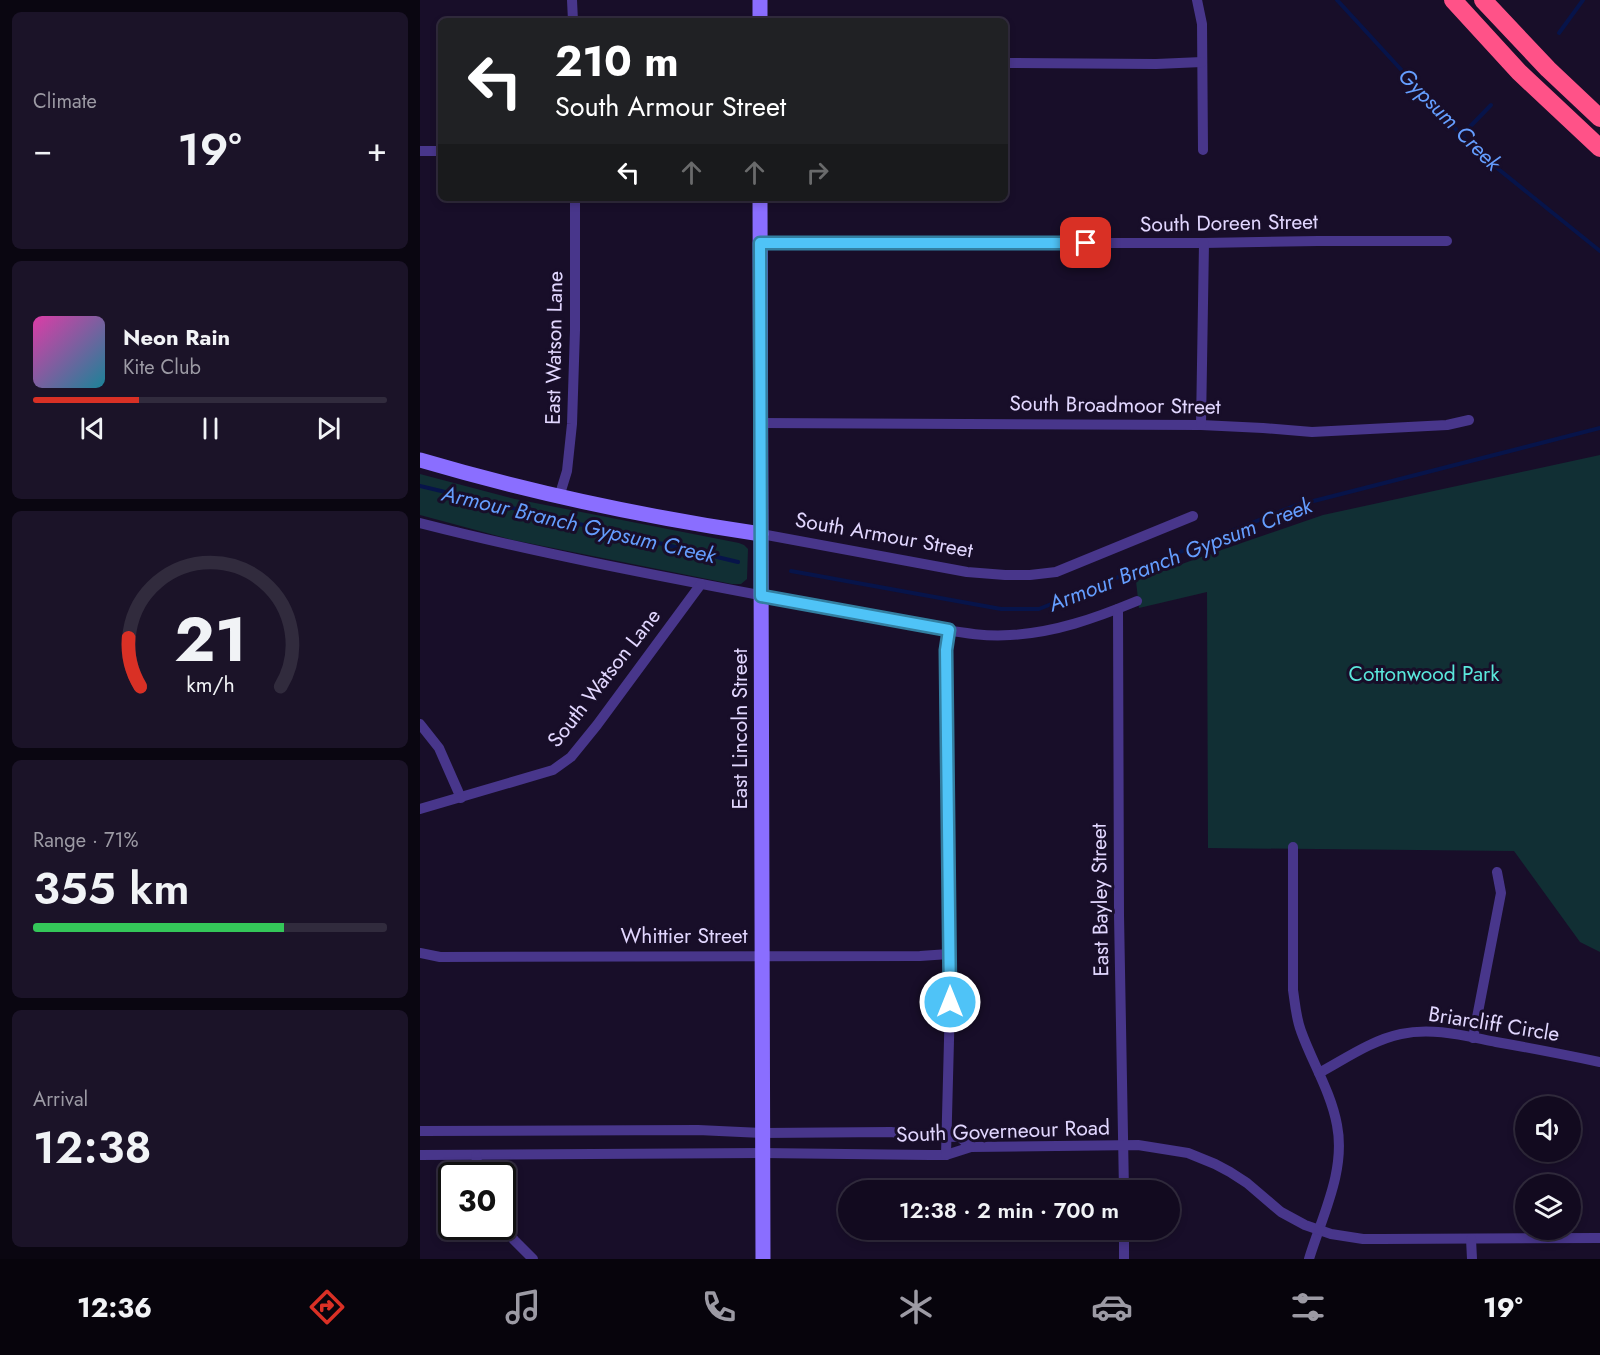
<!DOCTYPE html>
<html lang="en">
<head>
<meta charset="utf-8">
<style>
	body { margin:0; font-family:Jost,sans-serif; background:#1b1328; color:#f1f3f6; height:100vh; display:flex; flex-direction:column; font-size:22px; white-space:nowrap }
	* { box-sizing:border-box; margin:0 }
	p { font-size:20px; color:#9c9aa4 }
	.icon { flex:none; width:33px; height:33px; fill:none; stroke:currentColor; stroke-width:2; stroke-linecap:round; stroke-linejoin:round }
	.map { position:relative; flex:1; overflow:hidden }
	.sheet { display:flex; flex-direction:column; gap:12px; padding:12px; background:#0a0611; width:420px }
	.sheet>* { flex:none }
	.top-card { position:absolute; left:18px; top:18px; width:570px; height:183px; border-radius:9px; box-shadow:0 3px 9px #0003,0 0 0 2px #312b3d; background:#202124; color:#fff; overflow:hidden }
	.buttons { position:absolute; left:1095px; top:1096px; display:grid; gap:12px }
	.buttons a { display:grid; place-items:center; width:66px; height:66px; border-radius:50%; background:#120a1f; box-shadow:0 3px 9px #0003,0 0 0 2px #312b3d; font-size:30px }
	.speed { position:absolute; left:18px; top:1162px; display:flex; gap:12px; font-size:30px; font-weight:700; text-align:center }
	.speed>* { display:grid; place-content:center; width:78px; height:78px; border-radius:50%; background:#120a1f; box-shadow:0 3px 9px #0003,0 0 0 2px #312b3d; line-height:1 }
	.speed .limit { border:3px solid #111; border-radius:9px; background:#fff; color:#111 }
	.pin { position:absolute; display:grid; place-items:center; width:51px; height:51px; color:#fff; margin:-26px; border-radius:12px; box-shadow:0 3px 9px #0006 }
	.me { position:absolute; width:66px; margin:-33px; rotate:0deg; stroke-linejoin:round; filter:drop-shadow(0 0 4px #0008) }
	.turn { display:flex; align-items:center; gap:21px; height:126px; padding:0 18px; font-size:27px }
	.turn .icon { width:78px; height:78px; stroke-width:2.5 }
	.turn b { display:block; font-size:42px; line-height:51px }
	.lanes { display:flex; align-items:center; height:57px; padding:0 18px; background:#0003; justify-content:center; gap:30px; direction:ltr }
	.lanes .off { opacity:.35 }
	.big { font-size:45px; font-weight:600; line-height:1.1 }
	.sheet .tile { flex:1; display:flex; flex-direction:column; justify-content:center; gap:9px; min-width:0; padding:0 21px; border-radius:9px; background:#1b1328 }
	.sheet .dial { align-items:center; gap:0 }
	.dial svg { height:156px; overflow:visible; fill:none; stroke:#312b3d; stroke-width:7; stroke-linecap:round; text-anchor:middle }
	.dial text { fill:#f1f3f6; stroke:none }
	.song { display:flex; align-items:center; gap:18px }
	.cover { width:72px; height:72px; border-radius:9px; background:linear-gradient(135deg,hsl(320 70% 55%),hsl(190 70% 35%)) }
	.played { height:6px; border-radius:3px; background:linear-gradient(90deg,#d93025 30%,#312b3d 30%) }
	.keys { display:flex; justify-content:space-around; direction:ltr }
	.heat { display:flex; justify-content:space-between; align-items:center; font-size:33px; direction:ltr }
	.charge { height:9px; border-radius:4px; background:linear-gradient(90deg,#34c759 71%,#312b3d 0) }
	.trip { position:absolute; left:418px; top:1180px; width:342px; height:60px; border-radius:30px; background:#120a1f; box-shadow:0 3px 9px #0003,0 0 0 2px #312b3d; font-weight:600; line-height:60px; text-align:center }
	.dock { display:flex; height:96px; justify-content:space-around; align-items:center; background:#07040c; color:#9c9aa4 }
	.dock .icon { width:42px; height:42px }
	.dock .current { color:#d93025 }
	.dock b { font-size:27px; color:#f1f3f6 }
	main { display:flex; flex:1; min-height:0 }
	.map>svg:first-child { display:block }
	.green { fill:#112f34 }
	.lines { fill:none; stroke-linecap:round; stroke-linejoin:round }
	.stream { stroke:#07144a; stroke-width:4 }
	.street { stroke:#48368b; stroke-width:10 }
	.secondary { stroke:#8a6eff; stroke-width:15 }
	.highway { stroke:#ff5288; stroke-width:18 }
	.route-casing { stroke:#337fa1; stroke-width:15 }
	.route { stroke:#4fc3f7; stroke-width:10 }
	.labels { text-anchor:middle; stroke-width:6; stroke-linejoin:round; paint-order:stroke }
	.street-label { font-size:21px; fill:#e2d7ff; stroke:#180e29 }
	.park-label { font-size:21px; fill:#5ae8dc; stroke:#180e29 }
	.water-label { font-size:22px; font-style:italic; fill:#659eff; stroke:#180e29 }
</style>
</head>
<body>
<main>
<section class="sheet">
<div class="tile"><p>Climate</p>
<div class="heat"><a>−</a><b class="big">19°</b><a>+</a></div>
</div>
<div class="tile">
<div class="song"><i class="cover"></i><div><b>Neon Rain</b><p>Kite Club</p></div></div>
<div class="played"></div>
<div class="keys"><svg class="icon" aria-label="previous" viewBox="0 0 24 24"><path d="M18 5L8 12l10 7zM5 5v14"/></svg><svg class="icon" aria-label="pause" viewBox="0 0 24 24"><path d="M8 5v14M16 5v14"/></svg><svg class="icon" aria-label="next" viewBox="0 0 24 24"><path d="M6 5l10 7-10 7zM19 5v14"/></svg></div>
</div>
<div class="tile dial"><svg viewBox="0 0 100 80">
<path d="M14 69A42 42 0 1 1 86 69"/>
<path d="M14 69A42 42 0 0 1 8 44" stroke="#d93025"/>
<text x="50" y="56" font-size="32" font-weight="700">21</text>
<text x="50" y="72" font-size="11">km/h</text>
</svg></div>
<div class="tile"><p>Range · 71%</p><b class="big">355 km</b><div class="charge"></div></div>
<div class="tile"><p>Arrival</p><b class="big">12:38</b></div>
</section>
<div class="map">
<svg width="1180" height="1259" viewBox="0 0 1180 1259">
	<rect width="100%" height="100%" fill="#180e29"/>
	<g class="green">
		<path d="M1180 455V952L1160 942 1094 851 788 848 787 592 719 608 716 581 781 557 903 515Z"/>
		<path d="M0 474 95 499 319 543 324 545 328 549 327 579 321 584H312L93 540 0 515Z"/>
	</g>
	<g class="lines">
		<g class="stream">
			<path d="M917 0 1056 151 1180 251"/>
			<path d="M1139 33 1163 0"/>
			<path d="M1042 135 1071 105"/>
			<path d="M0 486 318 562"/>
			<path d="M371 571 581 609H619L874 506 1180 428"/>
		</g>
		<g class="street">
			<path d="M152 0 153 21"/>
			<path d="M777 0 782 24 783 150"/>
			<path d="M585 63 736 64 782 62"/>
			<path d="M0 151H21"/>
			<path d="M340 243H784L898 241H1027"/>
			<path d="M340 423 781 425 843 428 892 432 1027 425 1049 420"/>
			<path d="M781 425 784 243"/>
			<path d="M139 497 147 471 152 424 155 330V198"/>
			<path d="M0 523C129 556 261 580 392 605 432 613 473 621 513 628 538 632 564 637 590 635 634 633 676 618 717 601"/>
			<path d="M341 534 547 572 585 575H610L636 572 773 516"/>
			<path d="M698 609 699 915 704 1191"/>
			<path d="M0 724 19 748 41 798"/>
			<path d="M0 809 133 770 151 757 177 725 281 584"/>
			<path d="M873 847V990C875 1003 876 1018 881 1031 892 1062 911 1092 917 1125 926 1171 902 1216 889 1259"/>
			<path d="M0 953 20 957 500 956 529 954"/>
			<path d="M1053 1038 1081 893 1077 872"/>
			<path d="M899 1073C925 1059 952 1040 981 1034 1013 1027 1045 1036 1076 1042 1111 1048 1146 1055 1180 1062"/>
			<path d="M0 1131 278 1130 342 1133 471 1132 500 1136 540 1137 551 1147"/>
			<path d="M0 1155 342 1153 510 1155H526L551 1147 718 1145 768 1153 795 1164 810 1172 827 1183 861 1212 885 1225 911 1234 943 1239H961L1180 1238"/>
			<path d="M56 1155 59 1176"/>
			<path d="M526 1155 530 1002 526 650 529 630"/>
			<path d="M82 1223 94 1240 113 1259"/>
			<path d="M704 1230V1259"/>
			<path d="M1051 1239 1052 1259"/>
		</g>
		<g class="secondary">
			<path d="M340 0V21"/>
			<path d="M340 198 343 1259"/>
			<path d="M0 460C112 493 225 517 341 534"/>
		</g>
		<g class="highway">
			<path d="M1033 0 1099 72 1180 148"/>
			<path d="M1063 0 1128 69 1180 118"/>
		</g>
	</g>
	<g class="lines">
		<defs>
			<path id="route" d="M530 1002 526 650 529 630 341 596 340 243H666"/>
		</defs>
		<use href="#route" class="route-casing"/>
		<use href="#route" class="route"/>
	</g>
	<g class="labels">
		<g class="street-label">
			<text transform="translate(809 223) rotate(-1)" y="7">South Doreen Street</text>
			<text transform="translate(134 348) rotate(-89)" y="7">East Watson Lane</text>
			<text transform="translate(695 405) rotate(1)" y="7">South Broadmoor Street</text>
			<text transform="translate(464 535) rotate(10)" y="7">South Armour Street</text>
			<text transform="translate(184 678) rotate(-52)" y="7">South Watson Lane</text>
			<text transform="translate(320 729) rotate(-90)" y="7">East Lincoln Street</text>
			<text transform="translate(680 900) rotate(-91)" y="7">East Bayley Street</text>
			<text x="264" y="943">Whittier Street</text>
			<text transform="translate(1074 1024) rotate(9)" y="7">Briarcliff Circle</text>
			<text transform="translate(583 1131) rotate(-2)" y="7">South Governeour Road</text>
		</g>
		<g class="park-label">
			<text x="1004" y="681">Cottonwood Park</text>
		</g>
		<g class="water-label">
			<text transform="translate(1030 119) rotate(45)" y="8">Gypsum Creek</text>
			<text transform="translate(159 524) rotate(13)" y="8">Armour Branch Gypsum Creek</text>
			<text transform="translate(760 554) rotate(-21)" y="8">Armour Branch Gypsum Creek</text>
		</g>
	</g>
</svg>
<div class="buttons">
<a><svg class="icon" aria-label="sound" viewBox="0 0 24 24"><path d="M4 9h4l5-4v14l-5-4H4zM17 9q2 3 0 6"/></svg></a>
<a><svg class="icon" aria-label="layers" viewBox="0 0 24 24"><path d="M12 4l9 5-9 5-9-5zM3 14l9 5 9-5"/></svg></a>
</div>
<div class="speed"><div class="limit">30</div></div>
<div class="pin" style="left:666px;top:243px;background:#d93025"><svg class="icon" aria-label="arrive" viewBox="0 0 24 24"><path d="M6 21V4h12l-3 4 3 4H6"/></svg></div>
<svg class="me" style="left:530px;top:1002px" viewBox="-20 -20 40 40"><circle r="17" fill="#4fc3f7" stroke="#fff" stroke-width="3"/><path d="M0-11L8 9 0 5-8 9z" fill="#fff"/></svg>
<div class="trip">12:38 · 2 min · 700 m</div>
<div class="top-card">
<div class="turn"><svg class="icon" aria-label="left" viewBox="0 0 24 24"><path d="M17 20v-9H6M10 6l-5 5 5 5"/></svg><div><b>210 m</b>South Armour Street</div></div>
<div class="lanes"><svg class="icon" aria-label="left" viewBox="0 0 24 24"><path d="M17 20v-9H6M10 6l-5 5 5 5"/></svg><svg class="icon off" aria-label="ahead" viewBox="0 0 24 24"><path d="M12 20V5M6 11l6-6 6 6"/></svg><svg class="icon off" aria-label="ahead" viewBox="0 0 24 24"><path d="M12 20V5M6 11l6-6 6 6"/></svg><svg class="icon off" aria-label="right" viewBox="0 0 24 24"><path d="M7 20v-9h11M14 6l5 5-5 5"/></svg></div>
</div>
</div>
</main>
<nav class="dock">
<b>12:36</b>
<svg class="icon current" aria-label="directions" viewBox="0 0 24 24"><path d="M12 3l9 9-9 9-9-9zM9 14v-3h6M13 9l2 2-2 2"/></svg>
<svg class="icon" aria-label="music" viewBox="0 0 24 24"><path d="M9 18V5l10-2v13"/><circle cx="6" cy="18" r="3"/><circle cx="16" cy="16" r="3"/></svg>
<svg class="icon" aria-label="phone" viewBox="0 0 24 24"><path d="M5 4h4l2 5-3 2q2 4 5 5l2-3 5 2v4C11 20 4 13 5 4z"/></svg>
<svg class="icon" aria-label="climate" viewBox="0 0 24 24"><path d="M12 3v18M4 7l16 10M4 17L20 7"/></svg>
<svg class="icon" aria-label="car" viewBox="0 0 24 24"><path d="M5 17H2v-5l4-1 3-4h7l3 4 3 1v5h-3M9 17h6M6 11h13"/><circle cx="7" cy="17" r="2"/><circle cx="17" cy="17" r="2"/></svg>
<svg class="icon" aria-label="filters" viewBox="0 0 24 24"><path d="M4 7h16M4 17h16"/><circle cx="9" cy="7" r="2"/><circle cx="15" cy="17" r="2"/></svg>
<b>19°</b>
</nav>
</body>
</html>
